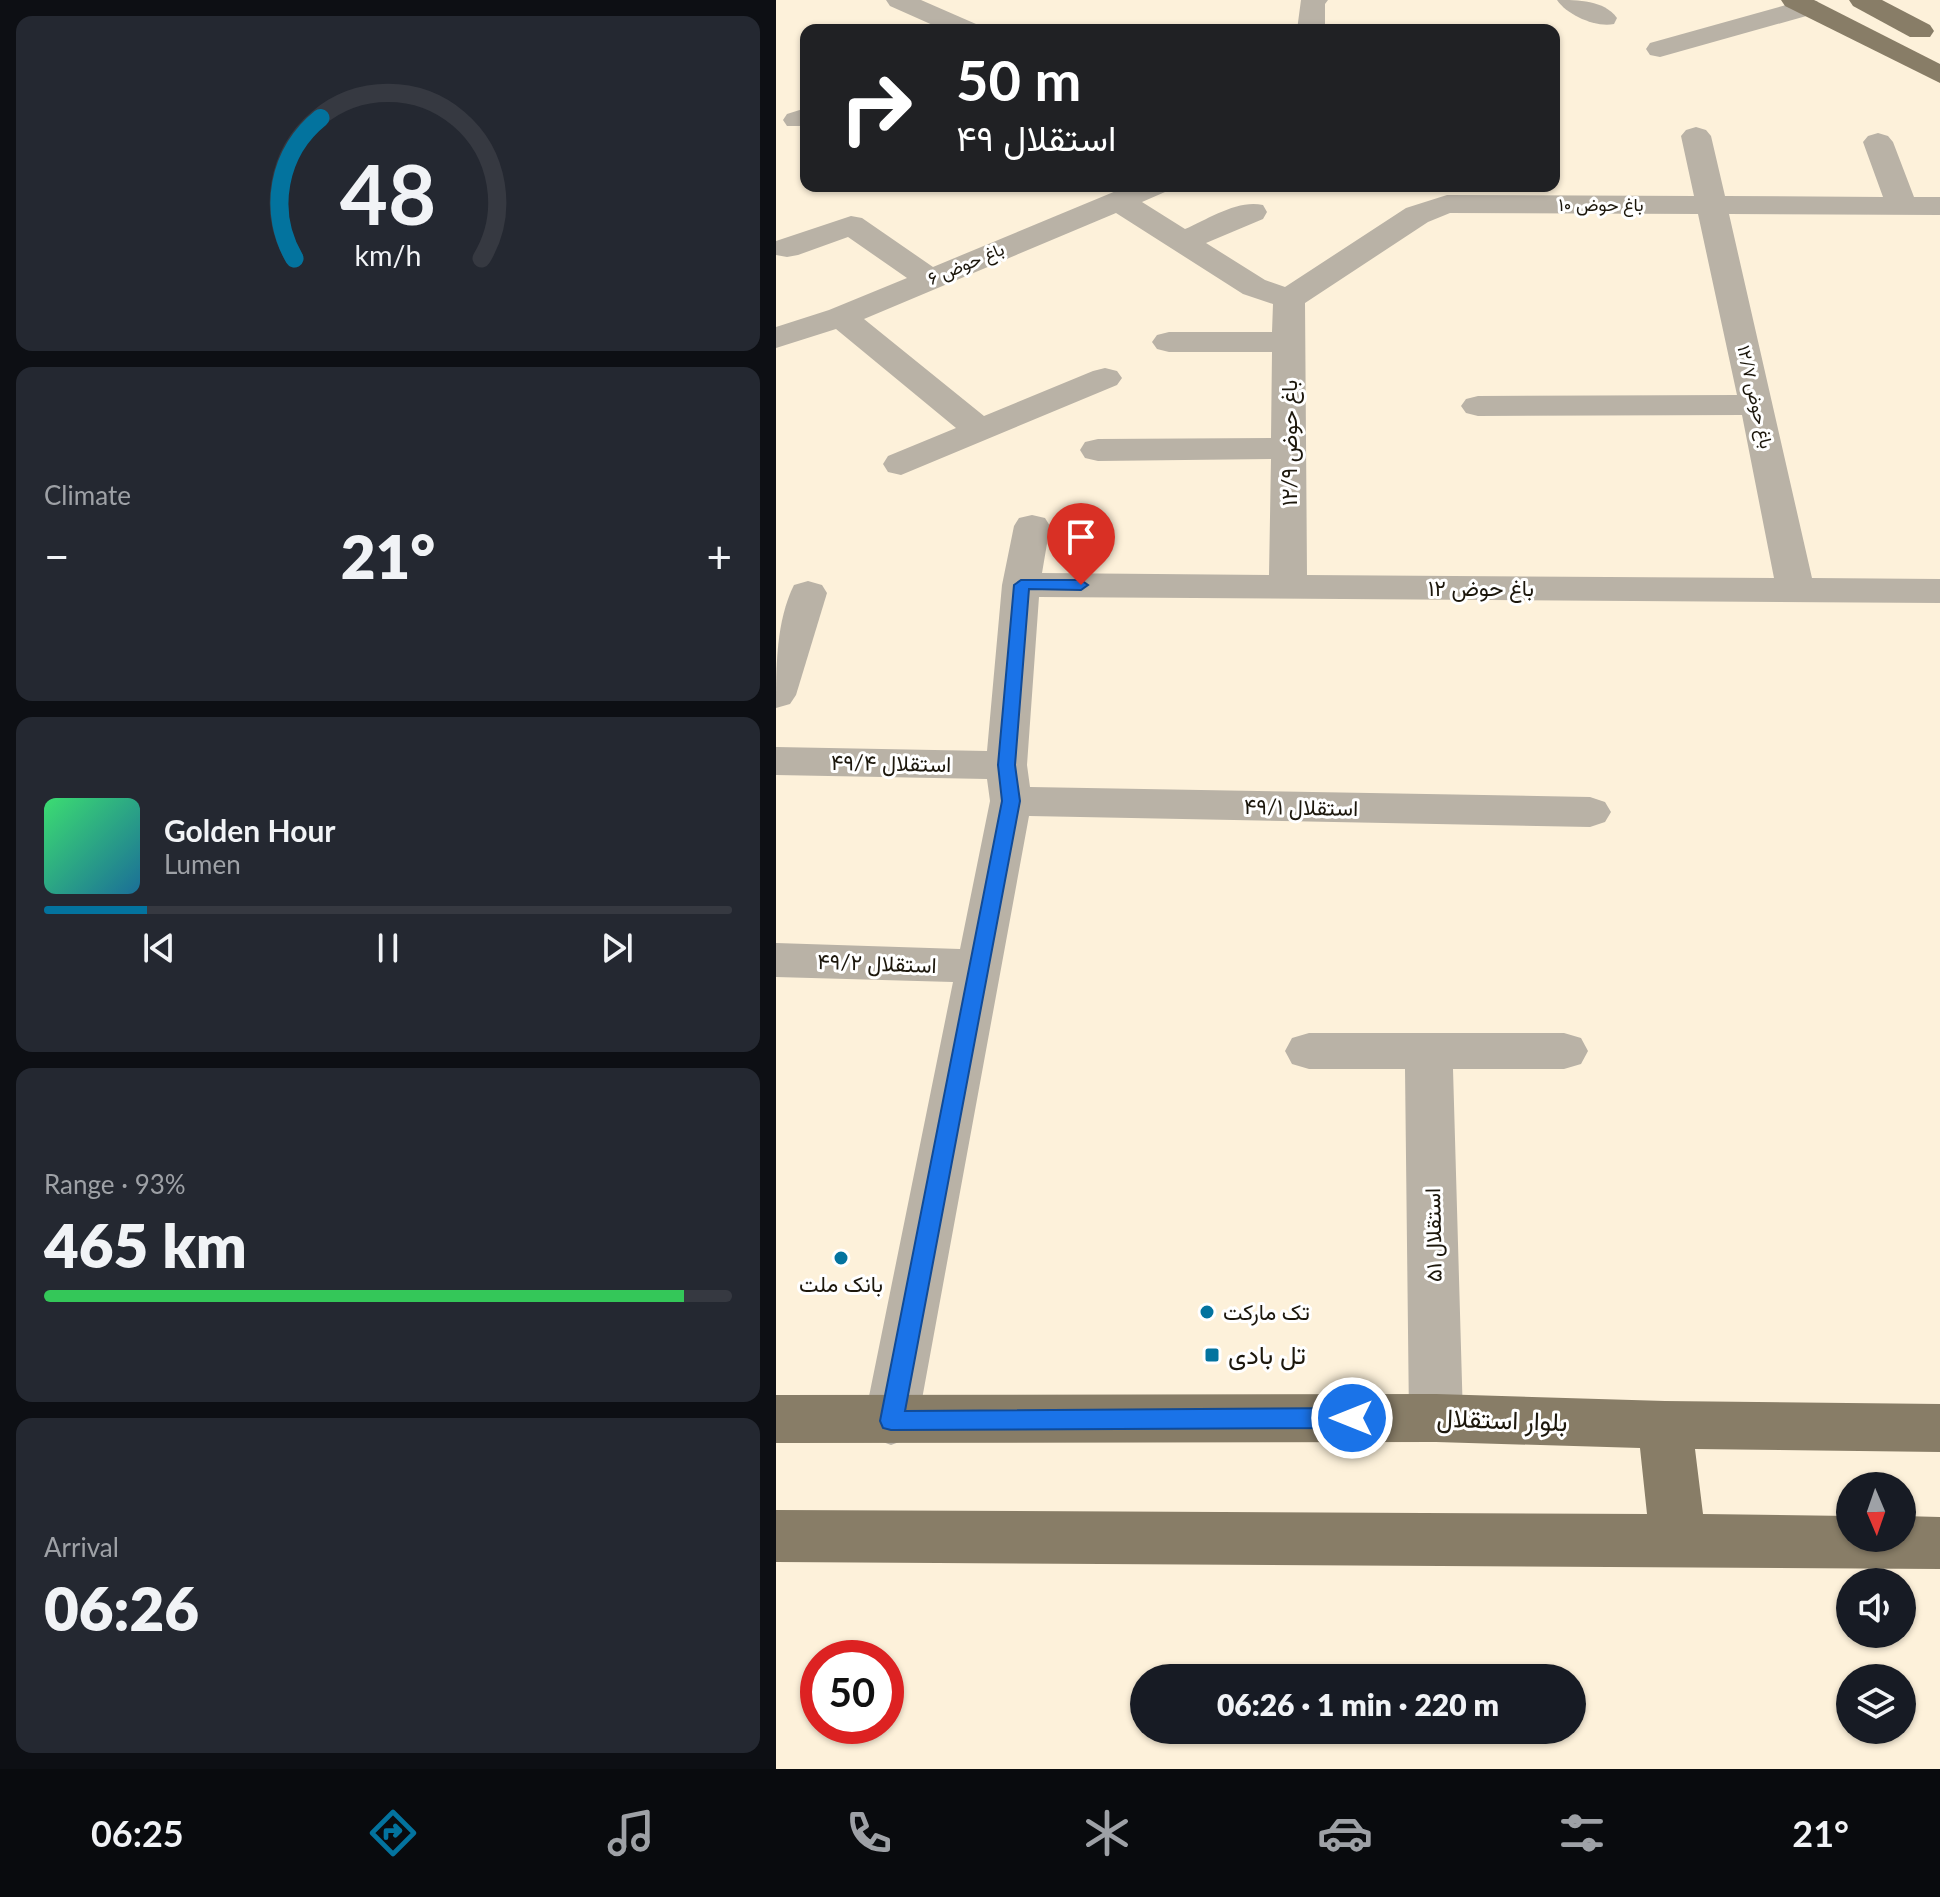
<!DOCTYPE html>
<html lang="en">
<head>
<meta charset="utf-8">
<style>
	body { margin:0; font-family:Lato,Vazirmatn,sans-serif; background:#242831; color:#f1f3f6; height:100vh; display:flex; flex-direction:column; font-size:30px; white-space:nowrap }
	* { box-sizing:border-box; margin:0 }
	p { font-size:26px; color:#9ea1a6 }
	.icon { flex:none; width:44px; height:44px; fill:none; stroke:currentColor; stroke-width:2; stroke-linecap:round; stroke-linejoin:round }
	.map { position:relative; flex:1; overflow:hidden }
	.side { display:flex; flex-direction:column; gap:16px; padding:16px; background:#0d0f14; width:776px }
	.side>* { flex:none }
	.hud { position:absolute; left:24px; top:24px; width:760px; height:168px; border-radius:16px; box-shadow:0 2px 6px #0004; background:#202124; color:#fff; overflow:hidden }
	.needle { width:52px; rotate:178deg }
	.controls { position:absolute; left:1060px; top:1472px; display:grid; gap:16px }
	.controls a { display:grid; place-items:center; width:80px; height:80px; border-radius:50%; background:#171b24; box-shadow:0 2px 6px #0004; font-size:40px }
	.speed { position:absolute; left:24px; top:1640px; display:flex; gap:16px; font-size:40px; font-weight:700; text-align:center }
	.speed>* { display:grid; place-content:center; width:104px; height:104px; border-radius:50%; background:#171b24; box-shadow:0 2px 6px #0004; line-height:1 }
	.speed .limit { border:12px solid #d22; background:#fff; color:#111 }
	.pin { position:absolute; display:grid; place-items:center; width:68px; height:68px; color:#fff; margin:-82px -34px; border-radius:50% 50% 50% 0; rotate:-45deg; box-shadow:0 0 8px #0007 }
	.pin .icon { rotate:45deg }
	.me { position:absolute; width:88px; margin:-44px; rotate:270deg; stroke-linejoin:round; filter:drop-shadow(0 0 6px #0008) }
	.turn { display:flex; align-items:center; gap:28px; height:168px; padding:0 24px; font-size:36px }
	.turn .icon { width:104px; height:104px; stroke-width:2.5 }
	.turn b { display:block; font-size:56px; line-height:68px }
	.big { font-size:60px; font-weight:800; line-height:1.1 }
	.side .widget { flex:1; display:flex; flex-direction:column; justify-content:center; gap:12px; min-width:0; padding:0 28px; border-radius:16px; background:#242831 }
	.side .dial { align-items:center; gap:0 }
	.dial svg { height:208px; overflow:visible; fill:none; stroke:#363941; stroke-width:7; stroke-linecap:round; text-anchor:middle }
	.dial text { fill:#f1f3f6; stroke:none }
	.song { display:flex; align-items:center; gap:24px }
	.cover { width:96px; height:96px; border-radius:12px; background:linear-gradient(135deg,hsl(140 70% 55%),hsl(200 70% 35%)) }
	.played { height:8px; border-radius:4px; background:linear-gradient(90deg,#03739e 15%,#363941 15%) }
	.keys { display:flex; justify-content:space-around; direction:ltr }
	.heat { display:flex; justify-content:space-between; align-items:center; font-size:44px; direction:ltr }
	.charge { height:12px; border-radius:6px; background:linear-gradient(90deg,#34c759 93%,#363941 0) }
	.trip { position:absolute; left:354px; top:1664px; width:456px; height:80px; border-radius:40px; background:#171b24; box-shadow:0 2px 6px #0004; font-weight:800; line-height:80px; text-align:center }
	.tabs { display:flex; height:128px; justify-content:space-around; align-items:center; background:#090b0e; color:#9ea1a6 }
	.tabs .icon { width:56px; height:56px }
	.tabs .on { color:#03739e }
	.tabs b { font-size:36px; color:#f1f3f6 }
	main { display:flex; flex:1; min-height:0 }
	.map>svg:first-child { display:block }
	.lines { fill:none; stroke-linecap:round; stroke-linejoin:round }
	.minor { fill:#b9b2a6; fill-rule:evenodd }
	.major { fill:#887d67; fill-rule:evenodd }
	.route { fill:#1a73e8; stroke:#114b97; stroke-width:2 }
	.poi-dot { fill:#03739e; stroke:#fff; stroke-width:3 }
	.labels { text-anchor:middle; stroke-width:6; stroke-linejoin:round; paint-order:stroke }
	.far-street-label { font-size:18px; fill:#1c170c; stroke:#fff }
	.street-label { font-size:22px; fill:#1c170c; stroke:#fff }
	.poi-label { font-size:22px; fill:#1c170c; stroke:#fff }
	.near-poi-label { font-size:26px; fill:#1c170c; stroke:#fff; text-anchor:start }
	.near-street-label { font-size:26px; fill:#1c170c; stroke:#fff }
</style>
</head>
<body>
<main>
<section class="side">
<div class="widget dial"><svg viewBox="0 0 100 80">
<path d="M14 69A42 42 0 1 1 86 69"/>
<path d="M14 69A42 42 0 0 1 24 15" stroke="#03739e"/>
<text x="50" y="56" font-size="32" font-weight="700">48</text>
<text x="50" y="72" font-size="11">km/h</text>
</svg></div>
<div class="widget"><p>Climate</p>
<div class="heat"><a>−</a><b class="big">21°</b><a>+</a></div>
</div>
<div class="widget">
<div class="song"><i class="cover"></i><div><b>Golden Hour</b><p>Lumen</p></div></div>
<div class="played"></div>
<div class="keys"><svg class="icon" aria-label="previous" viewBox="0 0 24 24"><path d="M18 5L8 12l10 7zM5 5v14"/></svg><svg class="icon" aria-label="pause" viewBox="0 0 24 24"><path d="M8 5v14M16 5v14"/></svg><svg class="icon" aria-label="next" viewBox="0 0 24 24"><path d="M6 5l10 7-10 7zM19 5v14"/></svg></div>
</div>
<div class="widget"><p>Range · 93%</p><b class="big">465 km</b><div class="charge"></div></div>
<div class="widget"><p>Arrival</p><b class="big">06:26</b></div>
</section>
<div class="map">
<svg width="1164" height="1769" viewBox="0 0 1164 1769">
	<rect width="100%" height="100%" fill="#fdf1da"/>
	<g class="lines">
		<g class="minor">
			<path d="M110 0H145L200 24 204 30H168L114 6Z"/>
			<path d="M525 0H552L549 4V30H521Z"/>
			<path d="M781 0C802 0 828 0 841 18L838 24C820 28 791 15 781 0Z"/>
			<path d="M1028 0 1041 1 1045 7 1041 13 884 57 874 55 870 49 874 43Z"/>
			<path d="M30 108V126H11L7 120 11 114Z"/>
			<path d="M920 127 930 130 935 136 949 196 1107 197 1087 142 1092 136 1102 133 1112 136 1117 142 1138 197H1164V215L953 214 1036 578 1164 579V603L263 597 251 765 254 787 814 797 829 802 835 812 829 822 814 827 253 816 142 1421 134 1438 115 1445 96 1438 88 1421 177 982 0 977V943L184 949 214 801 211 779 0 775V747L211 751 226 585 238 526 243 518 256 515 269 518 274 526 266 573 493 575 495 459 322 461 309 458 304 450 309 442 322 439 495 438 496 352H393L381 349 376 342 381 335 393 332H496L497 304 467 294 340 213 88 319 208 416 317 371 329 368 341 371 346 378 341 385 125 475 112 472 107 464 112 456 180 428 60 329 0 348V327L53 310 131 278 72 237 22 255 11 257 0 255V241L75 216 86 218 157 267 352 186H393L389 192 366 202 409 229C432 219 462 199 487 205L491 212 487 219 430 243 489 280 509 287 630 208 671 195 918 196 905 136 910 130ZM674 213 922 214 961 395 702 396 690 399 685 406 690 413 702 416 966 415 998 578 531 575 529 303 652 222Z"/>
			<path d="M32 581 46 585 51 593 20 695 14 704 0 708C0 667 0 621 18 585Z"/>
			<path d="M533 1033H788L805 1038 812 1051 805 1064 788 1069H677L687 1418 679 1435 660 1442 641 1435 633 1418 629 1069H533L516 1064 509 1051 516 1038Z"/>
		</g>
		<g class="major">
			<path d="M1005 0H1038L1164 64V83L1009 6Z"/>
			<path d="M1073 0H1106L1154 25 1158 31 1154 37H1134L1077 6Z"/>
			<path d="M660 1394 889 1401 1164 1404V1452L919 1449 927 1514 1074 1516V1538H1126V1516L1164 1517V1569L0 1562V1510L871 1514 864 1448 660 1442 0 1443V1395Z"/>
		</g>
	</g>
	<path class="route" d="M245 580H305L312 585 305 590 253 589 239 765 244 801 129 1411 576 1408 584 1411 587 1418 584 1425 576 1428 115 1430 107 1428 104 1421 226 801 222 765 238 585Z"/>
	<g class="poi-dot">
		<circle cx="65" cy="1258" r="8"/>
		<circle cx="431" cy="1312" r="8"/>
		<rect x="428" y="1347" width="16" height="16" rx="4"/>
	</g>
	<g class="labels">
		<g class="far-street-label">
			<text x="825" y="211">۱۰ باغ حوض</text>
			<text transform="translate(190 264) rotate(-23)" y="6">۶ باغ حوض</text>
			<text transform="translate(979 397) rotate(77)" y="6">۱۲/۷ باغ حوض</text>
		</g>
		<g class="street-label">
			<text transform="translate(513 443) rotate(-90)" y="8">۱۲/۹ باغ حوض</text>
			<text x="705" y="596">۱۲ باغ حوض</text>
			<text transform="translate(115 763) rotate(1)" y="8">۴۹/۴ استقلال</text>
			<text transform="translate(525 807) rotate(1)" y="8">۴۹/۱ استقلال</text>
			<text transform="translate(101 963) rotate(2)" y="8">۴۹/۲ استقلال</text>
			<text transform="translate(657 1235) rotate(-91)" y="8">۵۱ استقلال</text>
		</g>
		<g class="poi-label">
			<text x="65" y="1292">بانک ملت</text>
			<text x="447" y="1320" text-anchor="start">تک مارکت</text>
		</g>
		<g class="near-poi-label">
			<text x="452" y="1364">تل بادی</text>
		</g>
		<g class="near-street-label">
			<text transform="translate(726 1420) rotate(2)" y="9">بلوار استقلال</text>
		</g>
	</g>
</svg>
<div class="controls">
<a><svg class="needle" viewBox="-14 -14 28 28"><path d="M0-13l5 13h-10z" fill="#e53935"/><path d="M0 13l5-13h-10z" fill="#9ea1a6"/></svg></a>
<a><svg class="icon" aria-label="sound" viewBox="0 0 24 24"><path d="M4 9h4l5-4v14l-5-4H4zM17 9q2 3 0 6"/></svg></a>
<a><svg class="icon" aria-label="layers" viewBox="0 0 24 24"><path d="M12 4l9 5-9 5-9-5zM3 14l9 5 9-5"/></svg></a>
</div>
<div class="speed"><div class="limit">50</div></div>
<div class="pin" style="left:305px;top:585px;background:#d93025"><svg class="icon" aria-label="arrive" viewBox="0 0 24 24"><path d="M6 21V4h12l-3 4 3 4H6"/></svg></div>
<svg class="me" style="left:576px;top:1418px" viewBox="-20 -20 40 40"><circle r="17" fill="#1a73e8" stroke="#fff" stroke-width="3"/><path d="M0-11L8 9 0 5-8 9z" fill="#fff"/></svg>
<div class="trip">06:26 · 1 min · 220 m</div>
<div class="hud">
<div class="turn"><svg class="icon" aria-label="right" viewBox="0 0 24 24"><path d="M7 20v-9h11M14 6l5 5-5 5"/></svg><div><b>50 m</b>۴۹ استقلال</div></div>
</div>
</div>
</main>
<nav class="tabs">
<b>06:25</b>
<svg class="icon on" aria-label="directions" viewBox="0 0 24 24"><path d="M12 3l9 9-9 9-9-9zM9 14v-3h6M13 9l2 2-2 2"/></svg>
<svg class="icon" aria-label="music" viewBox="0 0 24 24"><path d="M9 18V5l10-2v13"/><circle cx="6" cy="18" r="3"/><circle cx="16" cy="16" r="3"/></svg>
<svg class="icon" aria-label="phone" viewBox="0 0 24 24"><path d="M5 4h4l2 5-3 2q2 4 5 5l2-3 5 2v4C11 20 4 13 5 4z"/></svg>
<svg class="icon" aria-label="climate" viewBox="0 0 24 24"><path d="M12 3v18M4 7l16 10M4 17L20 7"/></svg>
<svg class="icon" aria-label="car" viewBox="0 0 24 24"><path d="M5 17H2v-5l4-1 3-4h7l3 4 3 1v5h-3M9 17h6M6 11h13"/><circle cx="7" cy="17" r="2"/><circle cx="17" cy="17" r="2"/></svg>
<svg class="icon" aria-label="filters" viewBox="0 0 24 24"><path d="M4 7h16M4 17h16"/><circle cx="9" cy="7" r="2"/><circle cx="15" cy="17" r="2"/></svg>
<b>21°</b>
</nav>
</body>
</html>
